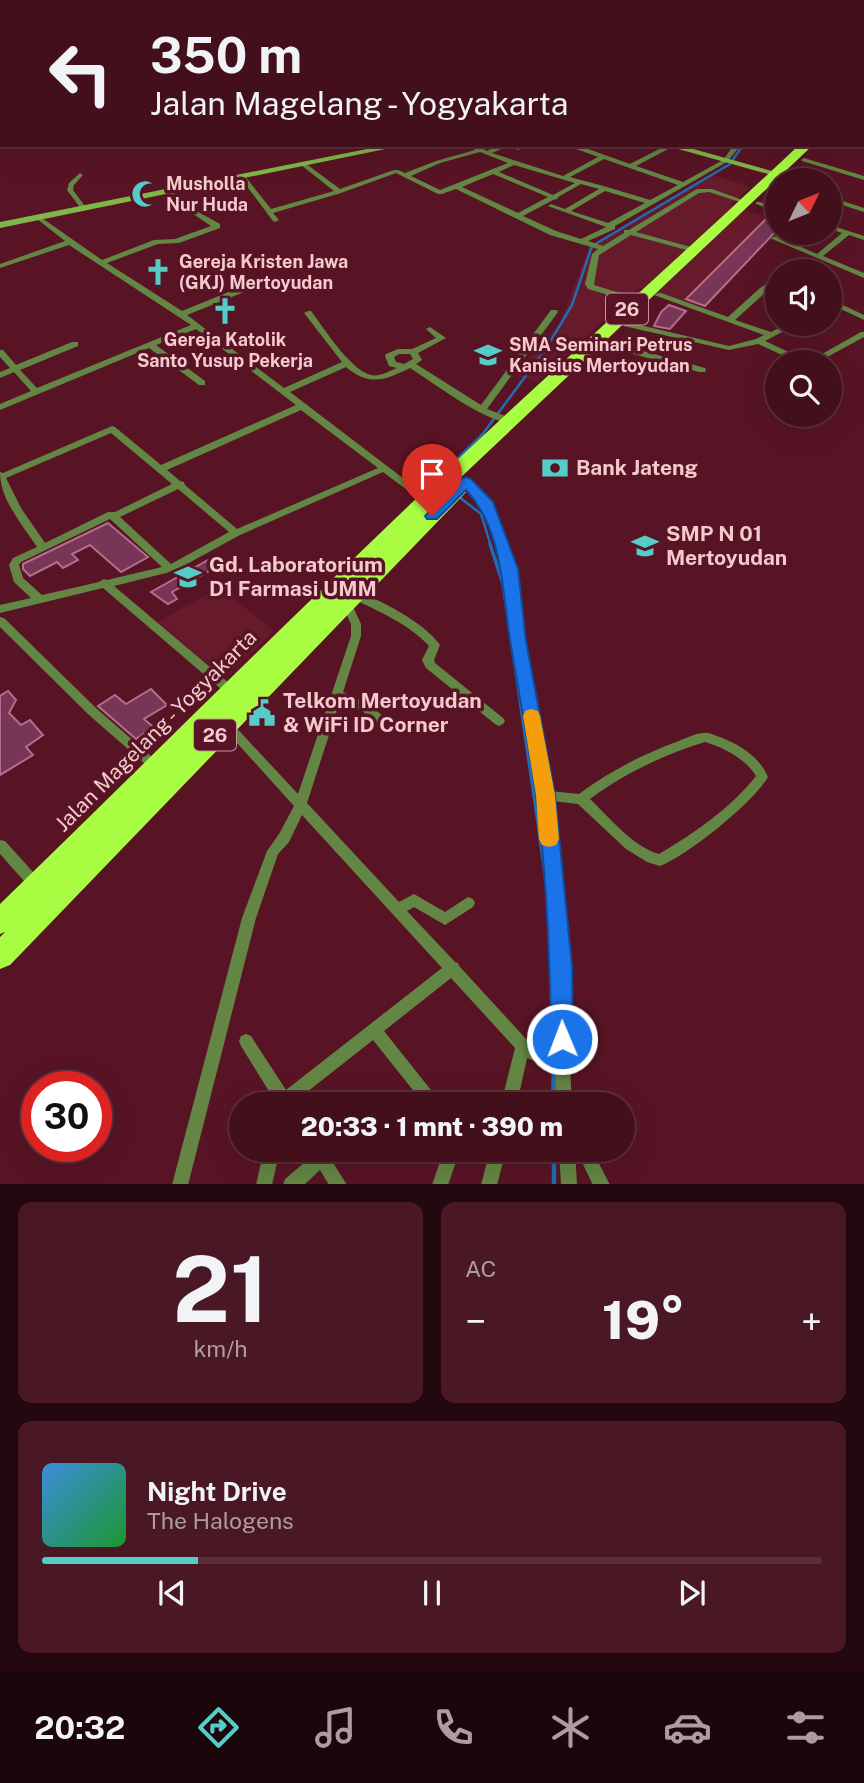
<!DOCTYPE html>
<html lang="id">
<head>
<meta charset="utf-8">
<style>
	body { margin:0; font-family:"Public Sans",sans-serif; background:#491824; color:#f1f3f6; height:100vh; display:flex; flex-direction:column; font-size:26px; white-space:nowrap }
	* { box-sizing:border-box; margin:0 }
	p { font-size:23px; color:#ae9ca3 }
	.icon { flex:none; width:38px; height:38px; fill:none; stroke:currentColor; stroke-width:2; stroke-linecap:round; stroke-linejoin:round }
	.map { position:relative; height:1184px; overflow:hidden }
	.panel { display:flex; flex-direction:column; gap:18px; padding:18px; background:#24080f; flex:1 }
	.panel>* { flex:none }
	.banner { position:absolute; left:0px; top:0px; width:864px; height:147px; box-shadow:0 7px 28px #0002,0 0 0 2px #5a2f3a; background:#420f1b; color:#f1f3f6; overflow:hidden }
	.needle { width:46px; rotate:47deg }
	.fabs { position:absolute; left:765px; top:168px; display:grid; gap:14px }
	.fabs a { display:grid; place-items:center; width:77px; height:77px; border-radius:50%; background:#420f1b; box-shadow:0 7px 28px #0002,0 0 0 2px #5a2f3a; font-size:35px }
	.speed { position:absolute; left:21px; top:1071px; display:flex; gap:14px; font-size:35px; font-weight:700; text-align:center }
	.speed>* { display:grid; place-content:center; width:91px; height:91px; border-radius:50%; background:#420f1b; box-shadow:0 7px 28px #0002,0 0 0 2px #5a2f3a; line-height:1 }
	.speed .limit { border:10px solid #d22; background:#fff; color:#111 }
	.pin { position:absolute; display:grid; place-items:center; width:60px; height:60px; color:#fff; margin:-72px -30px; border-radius:50% 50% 50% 0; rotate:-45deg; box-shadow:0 0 7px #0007 }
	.pin .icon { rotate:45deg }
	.me { position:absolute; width:77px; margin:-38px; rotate:359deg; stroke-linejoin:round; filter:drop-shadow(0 0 5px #0008) }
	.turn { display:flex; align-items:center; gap:24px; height:147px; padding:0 35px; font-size:32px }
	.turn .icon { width:91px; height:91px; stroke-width:2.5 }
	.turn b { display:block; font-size:49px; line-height:60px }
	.big { font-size:52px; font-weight:800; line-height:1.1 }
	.panel .widget { flex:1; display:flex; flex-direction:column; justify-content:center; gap:10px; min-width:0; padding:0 24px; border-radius:14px; background:#491824 }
	.panel .dial { align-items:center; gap:0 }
	.dial b { font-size:91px; line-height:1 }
	.song { display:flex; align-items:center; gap:21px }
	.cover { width:84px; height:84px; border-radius:10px; background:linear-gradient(135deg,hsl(210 70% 55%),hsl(130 70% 35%)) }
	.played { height:7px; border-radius:4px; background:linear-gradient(90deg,#54cdc8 20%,#5a2f3a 20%) }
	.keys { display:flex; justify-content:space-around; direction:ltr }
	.heat { display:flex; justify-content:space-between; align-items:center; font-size:38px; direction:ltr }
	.panel .tiles { flex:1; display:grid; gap:18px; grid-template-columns:1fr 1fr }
	.widget:last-child { grid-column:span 2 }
	.trip { position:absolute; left:229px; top:1092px; width:406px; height:70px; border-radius:35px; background:#420f1b; box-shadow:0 7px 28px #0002,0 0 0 2px #5a2f3a; font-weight:800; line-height:70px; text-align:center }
	.menu { display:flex; height:112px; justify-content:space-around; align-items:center; background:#1a060b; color:#ae9ca3 }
	.menu .icon { width:49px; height:49px }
	.menu .on { color:#54cdc8 }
	.menu b { font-size:32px; color:#f1f3f6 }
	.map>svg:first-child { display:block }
	.built { fill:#661a2c }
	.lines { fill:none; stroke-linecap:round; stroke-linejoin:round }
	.stream-far3 { stroke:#226cb2; stroke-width:2 }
	.stream-far2 { stroke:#226cb2; stroke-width:2.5 }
	.stream-far1 { stroke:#226cb2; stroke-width:3.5 }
	.stream { stroke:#226cb2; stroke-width:4.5 }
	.building { fill:#773656; stroke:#b46d8e; stroke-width:2 }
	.street { fill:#648644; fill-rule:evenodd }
	.secondary { fill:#80b647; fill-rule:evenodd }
	.highway { fill:#a8fc41; fill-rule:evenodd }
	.route { fill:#1a73e8; stroke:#114b97; stroke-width:2 }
	.slow { fill:#f59e0b }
	.labels { text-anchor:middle; stroke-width:7; stroke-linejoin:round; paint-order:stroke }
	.far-poi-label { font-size:18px; font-weight:bold; fill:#f5cace; stroke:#581424; text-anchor:start }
	.shield { fill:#581424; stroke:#c6939b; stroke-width:2 }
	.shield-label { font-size:19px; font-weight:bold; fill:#f5cace }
	.poi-label { font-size:21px; font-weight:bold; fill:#f5cace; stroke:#581424; text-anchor:start }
	.street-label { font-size:21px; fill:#f5cace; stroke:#581424 }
</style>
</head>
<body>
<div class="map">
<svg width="864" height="1185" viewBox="0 0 864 1185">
	<rect width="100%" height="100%" fill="#581424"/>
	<g class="built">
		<path d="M710 174 750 187 730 206 777 219V226L697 306 639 288 537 382 514 375 560 323 589 247Z"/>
		<path d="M220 587 274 631 224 678 158 622Z"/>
	</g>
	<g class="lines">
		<path class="stream-far3" d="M544 0 549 2"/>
		<g class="stream-far2">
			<path d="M452 464 482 435 547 347 572 305 592 246 730 164 743 145"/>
			<path d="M458 496 481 514 491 546"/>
		</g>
		<path class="stream-far1" d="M490 544 503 584 539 829"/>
		<g class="stream">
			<path d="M539 827 548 891"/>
			<path d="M553 1104 554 1066"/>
			<path d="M554 1150V1185"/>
		</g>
	</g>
	<g class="building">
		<path d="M769 216 777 219V230L705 306 686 299Z"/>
		<path d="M669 305 686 311 670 329 654 326 661 312Z"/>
		<path d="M108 523 148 557 121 572 90 545 72 554 78 560 63 568 57 562 30 576 23 569V564Z"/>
		<path d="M217 555 225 562 172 592 177 599 168 604 151 592Z"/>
		<path d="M151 689 167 705 144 719 153 727 136 739 98 706 115 695 126 704Z"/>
		<path d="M8 691 16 700 9 713 21 725 30 720 43 735 26 747 33 755 0 775V696Z"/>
	</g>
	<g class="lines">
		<g class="street">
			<path d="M256 0H264L253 2Z"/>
			<path d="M273 0H281L270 2Z"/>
			<path d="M325 0H333L322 2Z"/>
			<path d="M509 0H515L517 2H511Z"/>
			<path d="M556 0H564L553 2Z"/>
			<path d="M646 0H653L644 2Z"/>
			<path d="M742 0H749L740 2Z"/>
			<path d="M863 2H864V6L863 5Z"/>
			<path d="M864 11V16L863 17V12Z"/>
			<rect x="863" y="38" width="1" height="4"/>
			<path d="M467 145H476L487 151 500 145H529L518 150 508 146 492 153 563 176 598 157 568 146 553 147 550 145H577L630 164 667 145H673L672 147 636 166 683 182 723 160 734 145H741L727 162 615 226V229L588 241 603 246 624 233V230H629L697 189H712L748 202 743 203 709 192 699 193 636 232 698 249V253L631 235 599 255 594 285 639 299 640 301 636 303 588 289 585 284 592 254 598 249 550 235 456 189 442 194H438L396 173 341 193 273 213 279 220 275 222 273 221 239 176 244 175 271 209 334 191 301 165V163H305L340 189 394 170H398L405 173 436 161 475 150ZM480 152 508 163 440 190 411 176 440 163ZM604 159 678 185 650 200 607 187 570 177ZM514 165 575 183 553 195 499 172ZM493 174 548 197 518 213 462 187ZM581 184 599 189 565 209 551 204 548 206 606 227 581 239 556 231 523 216 553 200 557 199 558 197ZM605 191 645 203 608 223 571 211Z"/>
			<path d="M804 158 864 176V180L802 161 801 160Z"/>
			<path d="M80 173 83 175 74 185 73 190 87 209 84 211 82 210 67 190 69 183Z"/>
			<path d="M167 190H171L193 209 220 224V228L179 243 158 244 107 263 182 311 248 284H254V288L187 315 284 388 342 362 304 313 308 311H311C324 328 350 370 371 375 380 377 389 371 397 368L389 366 385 356 386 354 398 349H412L436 338 426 329 430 327 446 338 418 353 422 360 416 364 481 405 551 310H557L558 312 487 409 513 419V423C487 424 434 383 410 368 385 380 370 387 346 367L290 392 429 498 431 500 429 502H423L383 472 240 535 174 571 114 586 236 689 238 692 236 695H228L103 588 0 613V605L31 598 14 582 9 565 13 558 37 547C22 524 0 500 0 472L3 473 112 426 115 427 161 465 296 405 196 329 156 345 205 381V385H199L149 348 0 410V404L31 391 14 372 0 378V372L10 368 0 357V350H3L16 365 72 342H78V346L20 370 37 388 191 325 69 245 0 268V264L65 241 37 219 35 218 39 216 102 260 154 240 175 239 211 226 189 211 167 192ZM399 354H410L413 359 404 364 396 362 394 357ZM301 410 378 468 237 529 185 485 184 482 180 481 167 470ZM111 433 172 484 115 512H108L45 543 21 508 6 478ZM178 489 229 532 171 564 120 517ZM110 519 162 567 107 580 104 579 99 582 42 595 23 578 19 565 21 562Z"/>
			<path d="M830 197 864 208V212L830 201Z"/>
			<path d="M756 202H760L777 208V212L756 204Z"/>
			<path d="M830 225 864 236V240L849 235 823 256 864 273V278L770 238 777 236 817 254 842 233 830 229Z"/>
			<path d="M774 279H777V284L766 292 735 320 771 332 787 324H797L765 341 806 360 807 362H797L758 344 729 350 624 326 623 324 627 322 729 346 756 339 764 335 654 295 658 293H661L728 317 760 288Z"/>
			<path d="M830 299 864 315V320L830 304Z"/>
			<path d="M861 332H864V337L818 362H808Z"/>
			<path d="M604 342H610L705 368 706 370 705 372H699L604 346Z"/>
			<path d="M466 479 469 480C474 485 480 490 484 495 518 537 516 598 525 648 534 696 544 743 550 791L579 794C610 771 643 754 679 741 686 738 696 733 704 733 709 732 715 736 720 737 740 745 759 756 768 777 753 803 688 855 660 866L647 862 626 849 578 804 552 801 562 912 572 1104H556L555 1068 527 1058 517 1104H501L515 1048 451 978 384 1031 438 1099 441 1104H424L373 1040 293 1103 294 1104H275V1101L241 1046 239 1041 241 1036 246 1034 251 1036 286 1090 442 968 302 815 289 842 278 854 256 918 188 1185H172L242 918 267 851 279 834 294 806 220 724 222 721 226 719 230 721 298 794 351 636V624L341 603 342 600H350L361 624V636L343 692 369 704 394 726 392 729 388 731 384 729 361 710 340 701 307 803 399 902 414 894 445 912 468 897 473 899 475 903 473 907 445 925 414 907 407 911 455 962 458 963 460 967 528 1041 538 1048 555 1053C552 968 549 883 539 798 533 748 523 700 515 651 507 606 508 557 487 515 481 502 470 493 461 482ZM705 742C724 748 745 758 756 776 731 808 693 834 659 854 633 847 609 817 590 799 625 773 663 755 705 742Z"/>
			<path d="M354 590C380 600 424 622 440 645L434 660 435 663 503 718 505 721 503 724 499 726 495 724 426 668 422 660 429 646C408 623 377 611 350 597L349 594Z"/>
			<path d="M0 617 4 618 97 709 160 764 162 767 160 770 156 772 152 770 89 715 0 627Z"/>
			<path d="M0 840 5 841 42 882 44 886 42 890 37 892 32 890 0 854Z"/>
			<path d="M264 1150H280L272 1185H256Z"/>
			<path d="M308 1150H325L347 1185H329L320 1170 304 1185H283L285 1179 311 1157Z"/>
			<path d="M444 1150H460L448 1185H432Z"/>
			<path d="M490 1150H506L497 1185H481Z"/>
			<path d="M559 1150H575L577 1185H561Z"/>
			<path d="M576 1150H592L610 1185H593Z"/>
		</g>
		<g class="secondary">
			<path d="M387 145H405L0 228V222Z"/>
			<path d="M664 145H679L779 173 775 176Z"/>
		</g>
		<g class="highway">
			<path d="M864 101V109L863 110V102Z"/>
			<path d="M799 145H813L457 481 469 482 472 486 10 965 0 969V937L5 932 0 934V904C140 768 279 629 421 494 545 376 674 263 799 145Z"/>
		</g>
	</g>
	<path class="route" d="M466 477 471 479 493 502 518 569 526 641 555 795 572 966 573 1039 570 1047 562 1050 554 1047 551 1039C550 958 547 875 536 794 529 745 519 696 511 646 502 595 504 530 466 490L437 519H427L425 516 461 479Z"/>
	<path class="slow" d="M531 709 538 711 540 716 555 795 559 839 556 845 549 847 542 845 539 839 536 795 523 716 525 711Z"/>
	<defs>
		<symbol id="mosque-bare" viewBox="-9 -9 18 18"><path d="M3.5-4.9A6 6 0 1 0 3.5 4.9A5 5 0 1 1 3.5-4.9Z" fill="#54cdc8" stroke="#581424" stroke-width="2.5" paint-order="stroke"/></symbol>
		<symbol id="church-bare" viewBox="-9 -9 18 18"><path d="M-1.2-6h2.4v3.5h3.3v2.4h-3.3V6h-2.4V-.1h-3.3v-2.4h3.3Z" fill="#54cdc8" stroke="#581424" stroke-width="2.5" paint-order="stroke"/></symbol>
		<symbol id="school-bare" viewBox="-9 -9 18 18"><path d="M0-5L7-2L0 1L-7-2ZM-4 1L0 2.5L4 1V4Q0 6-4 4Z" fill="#54cdc8" stroke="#581424" stroke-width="2.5" paint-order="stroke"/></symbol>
		<symbol id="bank-bare" viewBox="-9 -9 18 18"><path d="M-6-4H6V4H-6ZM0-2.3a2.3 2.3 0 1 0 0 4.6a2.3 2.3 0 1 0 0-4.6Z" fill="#54cdc8" stroke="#581424" stroke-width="2.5" paint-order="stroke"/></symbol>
		<symbol id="university-bare" viewBox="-9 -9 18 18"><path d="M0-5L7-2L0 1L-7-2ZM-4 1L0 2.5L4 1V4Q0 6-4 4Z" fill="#54cdc8" stroke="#581424" stroke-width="2.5" paint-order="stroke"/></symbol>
		<symbol id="civic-bare" viewBox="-9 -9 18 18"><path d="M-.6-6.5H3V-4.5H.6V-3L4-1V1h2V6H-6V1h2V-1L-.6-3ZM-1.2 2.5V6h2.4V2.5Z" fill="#54cdc8" stroke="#581424" stroke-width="2.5" paint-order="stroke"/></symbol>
	</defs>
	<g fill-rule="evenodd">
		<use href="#mosque-bare" x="126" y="175" width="38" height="38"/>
		<use href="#church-bare" x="139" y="253" width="38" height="38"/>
		<use href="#church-bare" x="206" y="292" width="38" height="38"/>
		<use href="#school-bare" x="469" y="336" width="38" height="38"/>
		<use href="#bank-bare" x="536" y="449" width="38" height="38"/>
		<use href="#school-bare" x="626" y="527" width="38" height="38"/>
		<use href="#university-bare" x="169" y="558" width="38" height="38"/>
		<use href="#civic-bare" x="243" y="694" width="38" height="38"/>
	</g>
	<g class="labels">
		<g class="far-poi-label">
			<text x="166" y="190">Musholla<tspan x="166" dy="21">Nur Huda</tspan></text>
			<text x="179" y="268">Gereja Kristen Jawa<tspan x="179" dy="21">(GKJ) Mertoyudan</tspan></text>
			<text x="225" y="346" text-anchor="middle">Gereja Katolik<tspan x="225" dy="21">Santo Yusup Pekerja</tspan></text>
			<text x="509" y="351">SMA Seminari Petrus<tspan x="509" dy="21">Kanisius Mertoyudan</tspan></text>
		</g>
		<g class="shield">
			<rect x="606" y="293.5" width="42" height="31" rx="5"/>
			<rect x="194" y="719.5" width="42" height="31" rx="5"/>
		</g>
		<g class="shield-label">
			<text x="627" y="316">26</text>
			<text x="215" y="742">26</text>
		</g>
		<g class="poi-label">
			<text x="576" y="475">Bank Jateng</text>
			<text x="666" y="541">SMP N 01<tspan x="666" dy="24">Mertoyudan</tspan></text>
			<text x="209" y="572">Gd. Laboratorium<tspan x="209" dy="24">D1 Farmasi UMM</tspan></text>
			<text x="283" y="708">Telkom Mertoyudan<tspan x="283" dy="24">&amp; WiFi ID Corner</tspan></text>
		</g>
		<g class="street-label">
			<text transform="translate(156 731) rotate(-45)" y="7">Jalan Magelang - Yogyakarta</text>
		</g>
	</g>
</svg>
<div class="fabs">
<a><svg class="needle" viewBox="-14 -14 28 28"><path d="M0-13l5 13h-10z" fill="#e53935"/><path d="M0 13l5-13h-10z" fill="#ae9ca3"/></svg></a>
<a><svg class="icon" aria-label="sound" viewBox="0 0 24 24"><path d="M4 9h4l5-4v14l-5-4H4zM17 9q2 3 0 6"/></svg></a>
<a><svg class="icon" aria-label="search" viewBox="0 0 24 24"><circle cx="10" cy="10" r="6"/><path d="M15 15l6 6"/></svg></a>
</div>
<div class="speed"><div class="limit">30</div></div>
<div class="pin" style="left:432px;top:516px;background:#d93025"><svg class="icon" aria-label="arrive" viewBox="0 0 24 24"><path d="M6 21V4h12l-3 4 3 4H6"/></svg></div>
<svg class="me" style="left:562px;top:1039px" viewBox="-20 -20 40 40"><circle r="17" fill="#1a73e8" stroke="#fff" stroke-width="3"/><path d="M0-11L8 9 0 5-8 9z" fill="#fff"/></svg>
<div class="trip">20:33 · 1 mnt · 390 m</div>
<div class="banner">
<div class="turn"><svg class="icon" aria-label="left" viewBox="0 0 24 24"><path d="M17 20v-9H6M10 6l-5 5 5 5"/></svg><div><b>350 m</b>Jalan Magelang - Yogyakarta</div></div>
</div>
</div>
<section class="panel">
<div class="tiles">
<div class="widget dial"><b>21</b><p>km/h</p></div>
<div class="widget"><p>AC</p>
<div class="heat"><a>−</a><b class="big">19°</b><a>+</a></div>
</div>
<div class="widget">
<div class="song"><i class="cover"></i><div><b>Night Drive</b><p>The Halogens</p></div></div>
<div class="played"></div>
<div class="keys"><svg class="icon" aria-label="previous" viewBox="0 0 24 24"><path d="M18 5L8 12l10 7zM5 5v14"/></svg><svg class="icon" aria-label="pause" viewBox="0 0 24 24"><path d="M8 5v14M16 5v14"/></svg><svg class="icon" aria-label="next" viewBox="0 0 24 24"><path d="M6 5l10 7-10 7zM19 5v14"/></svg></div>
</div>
</div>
</section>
<nav class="menu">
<b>20:32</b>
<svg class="icon on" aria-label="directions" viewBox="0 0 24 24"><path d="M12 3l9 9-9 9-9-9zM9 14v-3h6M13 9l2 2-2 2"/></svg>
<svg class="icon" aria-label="music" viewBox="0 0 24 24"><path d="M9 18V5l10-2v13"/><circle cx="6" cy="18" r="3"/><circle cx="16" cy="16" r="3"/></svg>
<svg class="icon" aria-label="phone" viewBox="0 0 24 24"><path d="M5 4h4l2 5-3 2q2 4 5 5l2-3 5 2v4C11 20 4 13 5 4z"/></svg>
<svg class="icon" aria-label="climate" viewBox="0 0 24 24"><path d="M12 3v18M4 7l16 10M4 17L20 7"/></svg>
<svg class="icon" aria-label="car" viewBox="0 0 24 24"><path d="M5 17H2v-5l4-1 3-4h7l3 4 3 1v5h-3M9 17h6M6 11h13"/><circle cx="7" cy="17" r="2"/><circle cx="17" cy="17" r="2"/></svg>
<svg class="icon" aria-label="filters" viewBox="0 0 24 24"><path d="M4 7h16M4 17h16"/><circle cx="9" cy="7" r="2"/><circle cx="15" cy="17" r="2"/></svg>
</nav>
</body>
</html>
